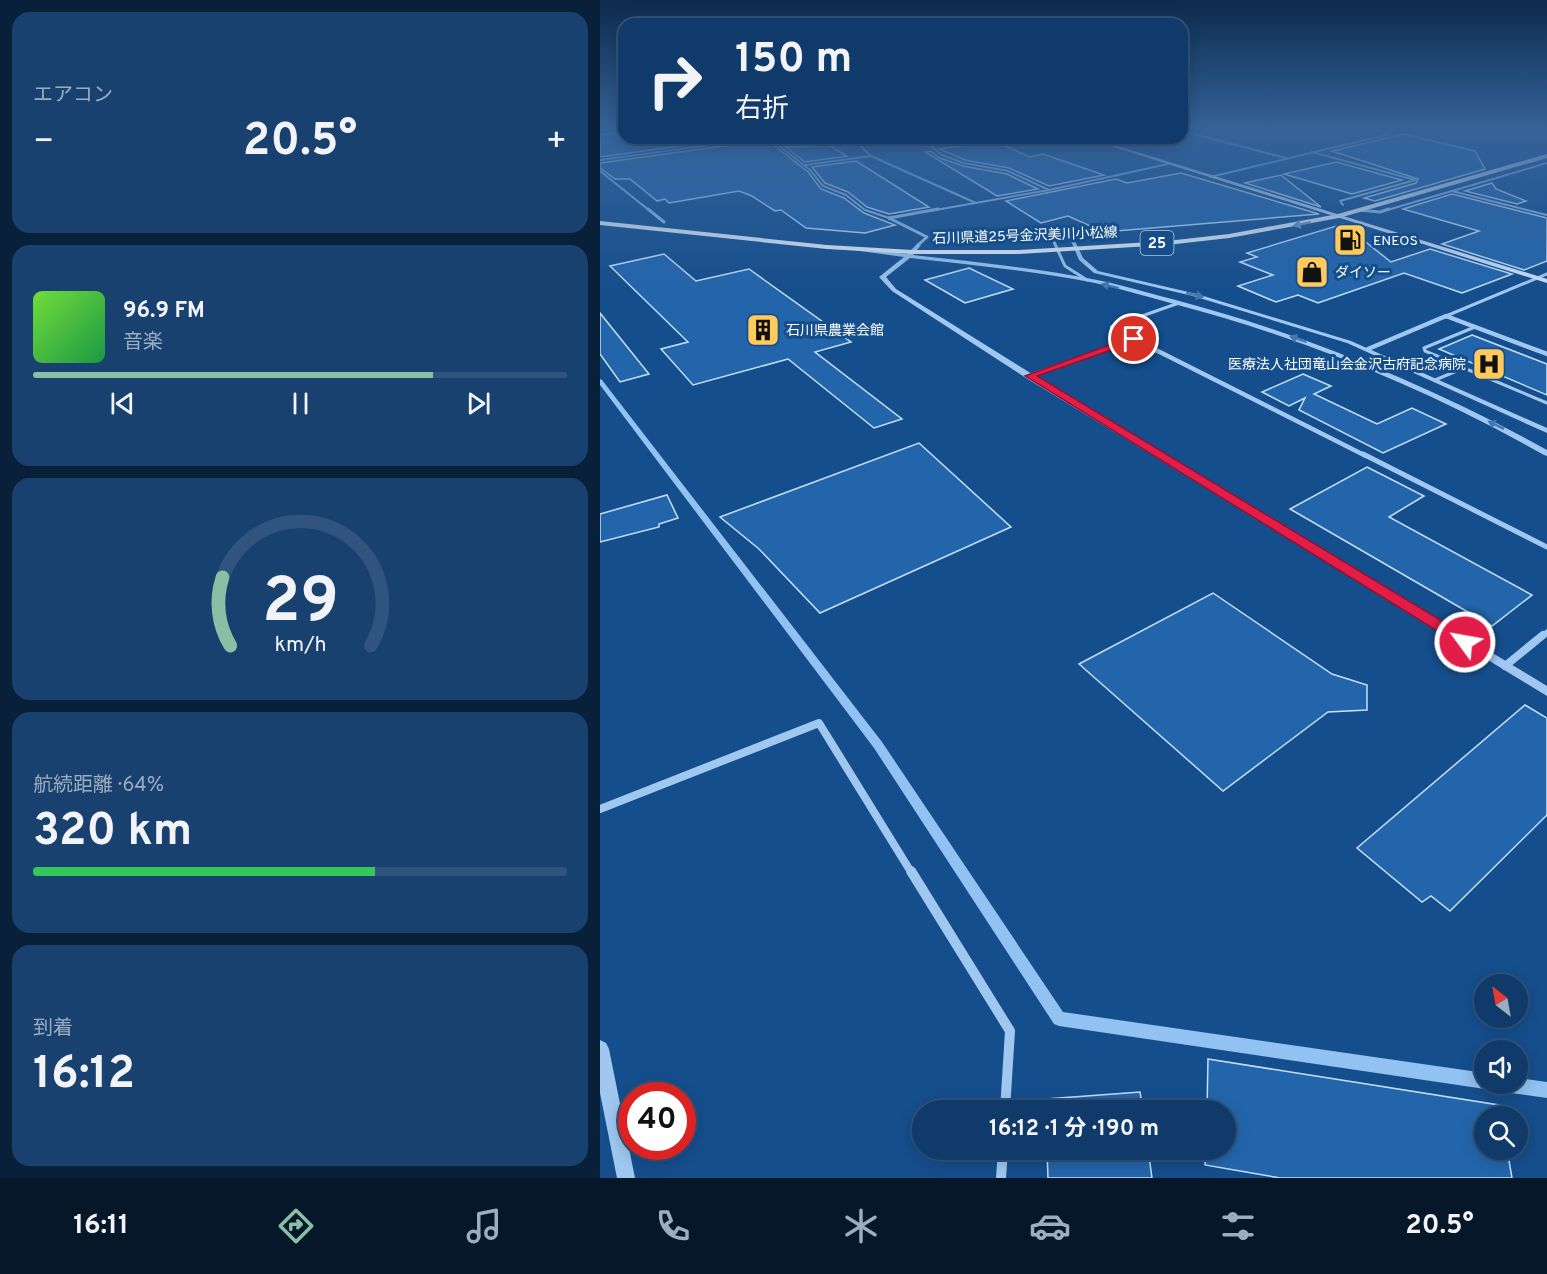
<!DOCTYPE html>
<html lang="ja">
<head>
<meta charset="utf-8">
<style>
	body { margin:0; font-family:Overpass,"Noto Sans JP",sans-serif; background:#19416f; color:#f1f3f6; height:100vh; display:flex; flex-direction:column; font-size:22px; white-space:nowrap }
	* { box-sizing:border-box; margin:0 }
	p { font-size:20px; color:#9cadc0 }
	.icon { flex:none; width:33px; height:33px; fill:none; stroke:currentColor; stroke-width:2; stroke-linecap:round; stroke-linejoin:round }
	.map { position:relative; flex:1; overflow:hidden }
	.side { display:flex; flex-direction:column; gap:12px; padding:12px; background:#09203a; width:600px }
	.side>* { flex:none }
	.guide { position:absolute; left:18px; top:18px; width:570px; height:126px; border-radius:18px; box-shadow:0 3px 15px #0003,0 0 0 2px #30547d; background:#103a69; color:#f1f3f6; overflow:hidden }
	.needle { width:39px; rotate:329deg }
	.fabs { position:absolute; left:874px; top:974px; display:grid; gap:12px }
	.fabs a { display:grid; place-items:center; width:54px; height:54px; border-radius:50%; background:#103a69; box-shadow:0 3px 15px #0003,0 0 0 2px #30547d; font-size:30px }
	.speed { position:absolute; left:18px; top:1082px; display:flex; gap:12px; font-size:30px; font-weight:700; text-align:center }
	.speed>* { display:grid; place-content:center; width:78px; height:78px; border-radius:50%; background:#103a69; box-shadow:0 3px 15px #0003,0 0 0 2px #30547d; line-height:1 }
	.speed .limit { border:9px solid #d22; background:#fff; color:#111 }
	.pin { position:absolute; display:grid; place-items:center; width:51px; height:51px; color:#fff; margin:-26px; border:3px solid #fff; border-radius:50%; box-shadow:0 2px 6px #0007 }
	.me { position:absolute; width:66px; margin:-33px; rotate:302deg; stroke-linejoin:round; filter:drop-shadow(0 0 4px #0008) }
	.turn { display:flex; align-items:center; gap:21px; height:126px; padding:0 18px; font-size:27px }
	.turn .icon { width:78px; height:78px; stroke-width:2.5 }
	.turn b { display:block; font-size:42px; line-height:51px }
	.big { font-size:45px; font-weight:700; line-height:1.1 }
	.side .widget { flex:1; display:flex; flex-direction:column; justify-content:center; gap:9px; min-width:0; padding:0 21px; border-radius:18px; background:#19416f }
	.side .dial { align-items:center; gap:0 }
	.dial svg { height:156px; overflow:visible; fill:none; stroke:#30547d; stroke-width:7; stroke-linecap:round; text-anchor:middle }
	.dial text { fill:#f1f3f6; stroke:none }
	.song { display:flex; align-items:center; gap:18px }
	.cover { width:72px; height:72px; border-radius:9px; background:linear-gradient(135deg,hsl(100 70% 55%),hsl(140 70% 35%)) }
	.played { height:6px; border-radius:3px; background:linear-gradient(90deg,#8abfa5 75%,#30547d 75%) }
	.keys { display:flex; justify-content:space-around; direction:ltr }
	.heat { display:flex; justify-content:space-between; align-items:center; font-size:33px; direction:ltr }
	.charge { height:9px; border-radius:4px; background:linear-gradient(90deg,#34c759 64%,#30547d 0) }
	.trip { position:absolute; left:312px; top:1100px; width:324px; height:60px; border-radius:30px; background:#103a69; box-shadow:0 3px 15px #0003,0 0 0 2px #30547d; font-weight:700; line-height:60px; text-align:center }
	.menu { display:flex; height:96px; justify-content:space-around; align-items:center; background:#06172a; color:#9cadc0 }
	.menu .icon { width:42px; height:42px }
	.menu .selected { color:#8abfa5 }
	.menu b { font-size:27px; color:#f1f3f6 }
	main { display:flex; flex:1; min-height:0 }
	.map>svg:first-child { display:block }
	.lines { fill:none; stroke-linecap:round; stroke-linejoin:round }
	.stream { fill:#91c2f2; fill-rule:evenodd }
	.building { fill:#2365ab; stroke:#c5e0fb; stroke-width:1.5 }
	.service-far1 { stroke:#9fc7f0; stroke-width:2 }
	.service { stroke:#9fc7f0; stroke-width:3 }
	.minor-far5 { stroke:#9fc7f0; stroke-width:2 }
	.minor-far4 { stroke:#9fc7f0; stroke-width:3 }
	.minor-far3 { stroke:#9fc7f0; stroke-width:4.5 }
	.minor-far2 { stroke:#9fc7f0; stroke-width:5 }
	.minor-far1 { stroke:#9fc7f0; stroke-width:8 }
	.minor { stroke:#9fc7f0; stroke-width:10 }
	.tertiary { fill:#9fc7f0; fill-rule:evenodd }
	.secondary { fill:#cde2fb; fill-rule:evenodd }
	.primary { fill:#e7f2ff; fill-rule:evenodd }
	.oneway { fill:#7398c0 }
	.oneway2 { fill:#4578af }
	.route { fill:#e11d48; stroke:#92132f; stroke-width:1.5 }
	.labels { text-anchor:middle; stroke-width:6; stroke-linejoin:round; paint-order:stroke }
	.far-street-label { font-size:14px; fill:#fff; stroke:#154e8c }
	.far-poi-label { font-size:14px; fill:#fff; stroke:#154e8c; text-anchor:start }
	.shield { fill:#154e8c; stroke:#b9cadc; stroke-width:1.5 }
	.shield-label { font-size:15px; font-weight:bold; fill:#fff }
</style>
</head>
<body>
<main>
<section class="side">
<div class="widget"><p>エアコン</p>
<div class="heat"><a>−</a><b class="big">20.5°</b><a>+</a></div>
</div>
<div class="widget">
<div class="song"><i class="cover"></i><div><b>96.9 FM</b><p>音楽</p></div></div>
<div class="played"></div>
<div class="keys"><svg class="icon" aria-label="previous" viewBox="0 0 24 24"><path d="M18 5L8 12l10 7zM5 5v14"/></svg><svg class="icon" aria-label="pause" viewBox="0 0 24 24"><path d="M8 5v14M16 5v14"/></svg><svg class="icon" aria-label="next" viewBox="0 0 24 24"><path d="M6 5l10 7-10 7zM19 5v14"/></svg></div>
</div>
<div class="widget dial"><svg viewBox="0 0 100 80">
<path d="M14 69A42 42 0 1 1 86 69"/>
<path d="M14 69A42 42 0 0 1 10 34" stroke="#8abfa5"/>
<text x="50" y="56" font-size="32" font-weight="700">29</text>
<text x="50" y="72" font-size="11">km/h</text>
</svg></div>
<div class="widget"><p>航続距離 · 64%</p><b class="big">320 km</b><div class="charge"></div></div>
<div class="widget"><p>到着</p><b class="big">16:12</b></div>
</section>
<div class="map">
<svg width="947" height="1178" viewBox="0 0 947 1178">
	<rect width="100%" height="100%" fill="#154e8c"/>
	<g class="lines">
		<path class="stream" d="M0 379 2 380 282 742 463 1012 885 1073V1083H918V1078L947 1082V1098L896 1091 890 1086 885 1089 459 1026 454 1024 274 748 0 385Z"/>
	</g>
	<g class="building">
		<path d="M24 132V138H106L109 142 0 157V135Z"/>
		<path d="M804 134 875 151 885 169 775 201 764 198 816 183 818 179 732 151Z"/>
		<path d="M174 138H186L187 147 229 145 247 156 205 162Z"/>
		<path d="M167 140 208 172 221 189 244 198 264 213 295 225 265 233 206 228 181 210 175 211 152 196 139 191 69 203 65 199 57 201 30 179H15L0 168V163Z"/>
		<path d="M392 140 430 157 443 154 504 175 449 186 409 168 365 160 340 149Z"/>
		<path d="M331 151 340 158 363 166 407 174 438 189 397 196 325 152Z"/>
		<path d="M256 161 329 207 289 214 267 207 248 192 225 183 212 167Z"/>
		<path d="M736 162 802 180 752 194 684 174Z"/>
		<path d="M581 173 719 214 504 232 468 216 441 223 406 201 516 179 527 183Z"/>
		<path d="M681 175 721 207 645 183Z"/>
		<path d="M892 183 896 189 926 201 917 204 865 191Z"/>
		<path d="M852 194 947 218V261L924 270 842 244 879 231 803 209Z"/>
		<path d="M743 224 791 262 830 249 912 274 862 293 804 273 718 303 698 295 676 302 638 286 673 275 640 262 657 257 647 253Z"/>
		<path d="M64 254 96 281 149 269 251 342 215 352 302 419 274 428 188 359 93 385 61 349 88 342 10 266Z"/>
		<path d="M369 268 413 289 365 303 325 280Z"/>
		<path d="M0 313 49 374 20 382 0 354Z"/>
		<path d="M872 335 947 364V395L839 349Z"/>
		<path d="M703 374 731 386 714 394 777 424 812 408 846 424 783 453 699 410 705 398 689 406 662 392Z"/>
		<path d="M319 443 411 527 220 613 159 549 120 517Z"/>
		<path d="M767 467 824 496 789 517 932 595 892 626 690 509Z"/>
		<path d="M67 495 78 518 59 524V527L0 542V514Z"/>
		<path d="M613 593 732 674 767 685V710L728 712 623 791 479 664Z"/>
		<path d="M925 705 947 718V815L850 911 831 896 822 902 757 848Z"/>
		<path d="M608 1059 899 1105 901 1116H885V1149H907L912 1178H680L605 1165 606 1149H626V1110H607Z"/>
		<path d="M540 1092 543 1110H446V1099Z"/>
		<path d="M447 1149H548L552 1178H448Z"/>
	</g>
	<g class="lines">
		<g class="service-far1">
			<path d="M169 138 210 170 223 186 246 195 265 210 289 218"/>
			<path d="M252 138 271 156 376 203"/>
			<path d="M310 138 326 142 342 155 364 163 408 171 449 190"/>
			<path d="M205 165 271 156"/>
			<path d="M852 191 947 215"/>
		</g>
		<g class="service">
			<path d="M863 367 825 351 824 348 875 327"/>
			<path d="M835 380 864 368 947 403"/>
		</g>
		<g class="minor-far5">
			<path d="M767 128 790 133"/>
			<path d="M582 131 686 158"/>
			<path d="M109 138 116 144"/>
			<path d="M500 142 521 138"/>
			<path d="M712 152 815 180 740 201 743 205"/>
			<path d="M0 171 50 211"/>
			<path d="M610 177 790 134"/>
			<path d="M758 210 767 211"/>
			<path d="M330 211 449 190 568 164"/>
			<path d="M784 211 947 163"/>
		</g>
		<g class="minor-far4">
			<path d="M48 209 64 222"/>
			<path d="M758 210 780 212 789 209"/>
			<path d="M289 218 338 209"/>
			<path d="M289 218 327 237 318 245"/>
			<path d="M454 242 465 266 487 280"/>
			<path d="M846 316 947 274"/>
			<path d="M539 317 579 303"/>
			<path d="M843 317H849"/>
		</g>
		<g class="minor-far3">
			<path d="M534 339 512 327 543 316"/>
			<path d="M768 349 846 316 947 354"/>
			<path d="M429 376 534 339 766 456"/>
		</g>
		<g class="minor-far2">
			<path d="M763 454 947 547"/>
			<path d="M941 637 947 632"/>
		</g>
		<g class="minor-far1">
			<path d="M905 666 943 635"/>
			<path d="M0 809 219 723 311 872"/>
		</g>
		<g class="minor">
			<path d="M311 871 410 1031 405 1110"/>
			<path d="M401 1178 403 1149"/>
		</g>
		<g class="tertiary">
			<path d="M156 138H167L0 161V159Z"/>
			<path d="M471 241H475L483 258 498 271 597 294 751 341 947 428V433L747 343 593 296 494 273 479 260Z"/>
			<path d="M318 243 321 245 313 255C375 262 437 268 497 280 523 285 548 293 572 299 704 334 828 384 947 450V456L944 455C827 389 704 338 574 304 548 297 522 289 495 283 434 271 372 265 310 258L286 277 296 289 432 374 947 686V696L426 378 292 291 279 277 304 257 245 249 248 247 307 254Z"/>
			<path d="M0 1040 6 1043 9 1049 35 1178H17L0 1093Z"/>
		</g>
		<path class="secondary" d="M485 138H492L947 279V283Z"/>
		<path class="primary" d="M947 154V158L739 218 629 238 567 245 419 254H313L227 249 0 225V221L227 245 313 250H419L567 241 629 234 738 214Z"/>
	</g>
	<defs><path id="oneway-solid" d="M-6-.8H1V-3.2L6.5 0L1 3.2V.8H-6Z" transform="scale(1.5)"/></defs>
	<use class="oneway" href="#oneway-solid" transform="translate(702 224) rotate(168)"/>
	<g class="oneway2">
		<use href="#oneway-solid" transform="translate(510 286) rotate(-166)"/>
		<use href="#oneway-solid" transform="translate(595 295) rotate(14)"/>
		<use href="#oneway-solid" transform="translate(698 339) rotate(-161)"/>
		<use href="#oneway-solid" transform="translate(896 425) rotate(-154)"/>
	</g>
	<linearGradient id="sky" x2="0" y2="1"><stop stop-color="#0c2b4d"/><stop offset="0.44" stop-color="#356399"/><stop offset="1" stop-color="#356399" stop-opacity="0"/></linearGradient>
	<rect width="947" height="293" fill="url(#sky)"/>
	<path class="route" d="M534 336 537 337V341L437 376 870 638 872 642 870 645H860L425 376Z"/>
	<defs>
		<symbol id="fuel-square" viewBox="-11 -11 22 22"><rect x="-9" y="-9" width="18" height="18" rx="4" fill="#ffca5d" stroke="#154e8c"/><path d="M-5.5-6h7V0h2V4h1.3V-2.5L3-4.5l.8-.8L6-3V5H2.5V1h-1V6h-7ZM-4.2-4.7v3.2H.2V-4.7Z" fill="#111"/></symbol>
		<symbol id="shop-square" viewBox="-11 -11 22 22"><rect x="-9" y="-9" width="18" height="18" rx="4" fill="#ffca5d" stroke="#154e8c"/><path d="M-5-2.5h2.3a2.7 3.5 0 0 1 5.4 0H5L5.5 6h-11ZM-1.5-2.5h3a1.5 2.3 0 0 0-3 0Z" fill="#111"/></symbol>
		<symbol id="building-square" viewBox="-11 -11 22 22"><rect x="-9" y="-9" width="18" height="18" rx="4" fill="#ffca5d" stroke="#154e8c"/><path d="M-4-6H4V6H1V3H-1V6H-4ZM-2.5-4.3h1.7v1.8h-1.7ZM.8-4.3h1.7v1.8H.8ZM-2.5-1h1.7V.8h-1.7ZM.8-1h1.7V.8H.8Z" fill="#111"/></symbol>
		<symbol id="hospital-square" viewBox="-11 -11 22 22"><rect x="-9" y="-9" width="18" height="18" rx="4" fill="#ffca5d" stroke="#154e8c"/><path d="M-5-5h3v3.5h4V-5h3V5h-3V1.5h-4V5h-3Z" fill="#111"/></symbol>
	</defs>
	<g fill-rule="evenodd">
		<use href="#fuel-square" x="731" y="221" width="38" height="38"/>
		<use href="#shop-square" x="693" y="253" width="38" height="38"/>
		<use href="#building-square" x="144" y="311" width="38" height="38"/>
		<use href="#hospital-square" x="870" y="345" width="38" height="38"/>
	</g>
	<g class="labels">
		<g class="far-street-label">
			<text transform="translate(425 235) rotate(-2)" y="5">石川県道25号金沢美川小松線</text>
		</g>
		<g class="far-poi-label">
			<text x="773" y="245">ENEOS</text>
			<text x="735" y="277">ダイソー</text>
			<text x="186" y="335">石川県農業会館</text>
			<text x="866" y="369" text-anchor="end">医療法人社団竜山会金沢古府記念病院</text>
		</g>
		<rect class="shield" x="540.5" y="231" width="33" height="24" rx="4.5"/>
		<g class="shield-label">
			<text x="557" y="248">25</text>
		</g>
	</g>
</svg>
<div class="fabs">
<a><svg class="needle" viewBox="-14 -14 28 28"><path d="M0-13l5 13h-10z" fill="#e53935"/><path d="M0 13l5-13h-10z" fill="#9cadc0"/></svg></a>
<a><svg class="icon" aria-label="sound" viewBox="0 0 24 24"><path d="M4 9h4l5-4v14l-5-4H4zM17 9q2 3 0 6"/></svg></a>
<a><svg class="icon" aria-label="search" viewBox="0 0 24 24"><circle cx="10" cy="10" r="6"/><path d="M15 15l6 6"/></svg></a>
</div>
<div class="speed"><div class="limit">40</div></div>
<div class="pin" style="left:534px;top:339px;background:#d93025"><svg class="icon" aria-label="arrive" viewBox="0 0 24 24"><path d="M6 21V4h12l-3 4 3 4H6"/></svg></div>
<svg class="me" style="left:865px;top:642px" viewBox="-20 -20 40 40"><circle r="17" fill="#e11d48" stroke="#fff" stroke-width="3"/><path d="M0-11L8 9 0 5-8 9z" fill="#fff"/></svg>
<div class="trip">16:12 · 1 分 · 190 m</div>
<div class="guide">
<div class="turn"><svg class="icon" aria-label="right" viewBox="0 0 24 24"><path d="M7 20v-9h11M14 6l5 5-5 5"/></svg><div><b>150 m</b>右折</div></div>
</div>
</div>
</main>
<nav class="menu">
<b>16:11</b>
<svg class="icon selected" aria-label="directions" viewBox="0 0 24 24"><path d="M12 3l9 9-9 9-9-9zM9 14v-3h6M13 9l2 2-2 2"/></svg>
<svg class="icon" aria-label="music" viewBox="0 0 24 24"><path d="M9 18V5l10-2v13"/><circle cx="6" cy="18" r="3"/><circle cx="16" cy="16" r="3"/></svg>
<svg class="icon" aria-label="phone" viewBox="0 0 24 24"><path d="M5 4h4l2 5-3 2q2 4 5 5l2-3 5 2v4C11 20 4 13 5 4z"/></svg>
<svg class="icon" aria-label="climate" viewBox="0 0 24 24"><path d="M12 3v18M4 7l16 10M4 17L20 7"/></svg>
<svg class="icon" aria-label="car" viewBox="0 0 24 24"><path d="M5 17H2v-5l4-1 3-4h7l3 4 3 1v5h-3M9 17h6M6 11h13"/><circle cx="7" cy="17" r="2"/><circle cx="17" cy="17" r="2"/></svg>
<svg class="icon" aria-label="filters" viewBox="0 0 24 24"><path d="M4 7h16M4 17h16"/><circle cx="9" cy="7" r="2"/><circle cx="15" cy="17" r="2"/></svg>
<b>20.5°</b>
</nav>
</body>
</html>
